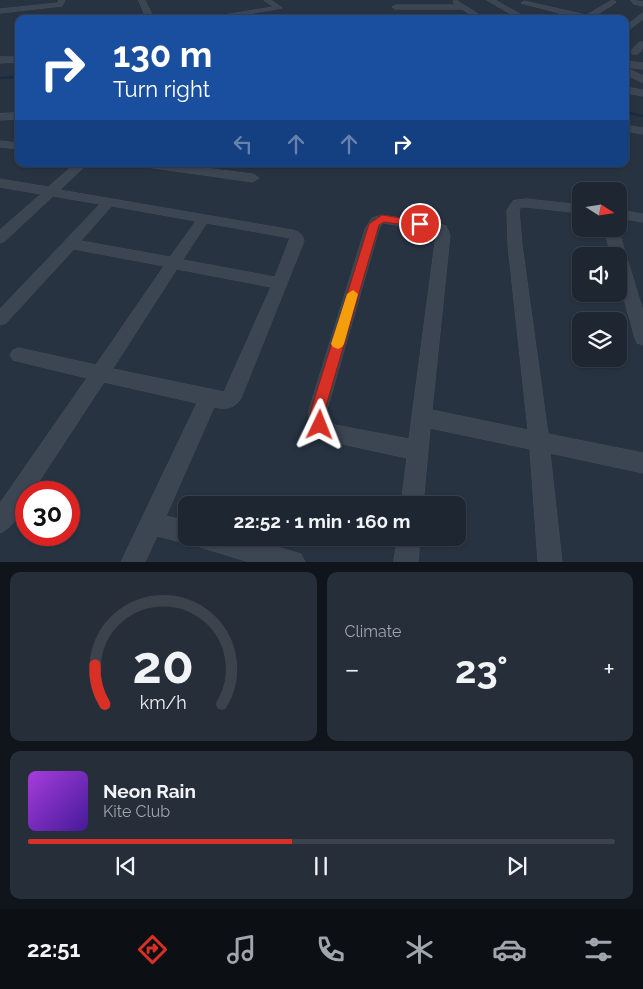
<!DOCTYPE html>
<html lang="en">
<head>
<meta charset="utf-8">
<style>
	body { margin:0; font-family:Raleway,sans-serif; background:#262e3a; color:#f1f3f6; height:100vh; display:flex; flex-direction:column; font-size:19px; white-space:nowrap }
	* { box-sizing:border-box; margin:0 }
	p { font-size:16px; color:#a1a5ac }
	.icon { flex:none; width:28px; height:28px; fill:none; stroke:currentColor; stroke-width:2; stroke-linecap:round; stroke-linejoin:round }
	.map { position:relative; height:562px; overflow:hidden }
	.panel { display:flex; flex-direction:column; gap:10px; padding:10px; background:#10151c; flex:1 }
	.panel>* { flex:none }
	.banner { position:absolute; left:15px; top:15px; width:614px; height:152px; border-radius:10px; box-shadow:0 1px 4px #0004,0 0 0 1px #3c434d; background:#1a4fa0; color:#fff; overflow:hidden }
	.needle { width:32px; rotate:102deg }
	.tools { position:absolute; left:572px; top:182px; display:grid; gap:10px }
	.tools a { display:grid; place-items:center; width:55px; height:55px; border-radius:10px; background:#1e2632; box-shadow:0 1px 4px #0004,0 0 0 1px #3c434d; font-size:25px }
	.speed { position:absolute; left:15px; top:481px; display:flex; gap:10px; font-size:25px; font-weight:700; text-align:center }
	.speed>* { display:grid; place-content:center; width:65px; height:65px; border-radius:50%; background:#1e2632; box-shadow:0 1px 4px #0004,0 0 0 1px #3c434d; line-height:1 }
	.speed .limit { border:8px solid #d22; background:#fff; color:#111 }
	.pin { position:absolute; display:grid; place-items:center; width:42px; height:42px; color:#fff; margin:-21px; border:2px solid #fff; border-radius:50%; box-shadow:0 1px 5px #0007 }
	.me { position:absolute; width:55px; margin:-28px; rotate:2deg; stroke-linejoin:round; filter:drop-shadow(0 0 4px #0008) }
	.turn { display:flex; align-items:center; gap:18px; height:105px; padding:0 15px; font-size:22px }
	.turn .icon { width:65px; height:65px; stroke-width:2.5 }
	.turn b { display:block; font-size:35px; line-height:42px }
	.lanes { display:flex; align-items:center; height:48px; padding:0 15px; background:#0003; justify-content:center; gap:25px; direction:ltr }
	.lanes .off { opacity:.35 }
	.big { font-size:38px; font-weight:700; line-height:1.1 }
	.panel .card { flex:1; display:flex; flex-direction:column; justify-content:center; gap:8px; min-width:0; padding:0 18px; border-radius:10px; background:#262e3a }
	.panel .dial { align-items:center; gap:0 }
	.dial svg { height:130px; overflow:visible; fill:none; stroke:#3c434d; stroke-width:7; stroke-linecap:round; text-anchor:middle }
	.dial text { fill:#f1f3f6; stroke:none }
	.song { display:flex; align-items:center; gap:15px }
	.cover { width:60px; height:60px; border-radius:8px; background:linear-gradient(135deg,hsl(280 70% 55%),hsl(260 70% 35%)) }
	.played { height:5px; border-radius:2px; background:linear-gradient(90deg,#d93025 45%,#3c434d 45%) }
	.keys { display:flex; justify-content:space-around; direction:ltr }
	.heat { display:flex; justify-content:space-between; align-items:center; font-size:28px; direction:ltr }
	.panel .tiles { flex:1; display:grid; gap:10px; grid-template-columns:1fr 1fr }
	.card:last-child { grid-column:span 2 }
	.trip { position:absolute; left:178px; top:496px; width:288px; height:50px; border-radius:10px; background:#1e2632; box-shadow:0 1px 4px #0004,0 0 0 1px #3c434d; font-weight:700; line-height:50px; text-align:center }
	.tabs { display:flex; height:80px; justify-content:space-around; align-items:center; background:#0c0f14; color:#a1a5ac }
	.tabs .icon { width:35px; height:35px }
	.tabs .on { color:#d93025 }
	.tabs b { font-size:22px; color:#f1f3f6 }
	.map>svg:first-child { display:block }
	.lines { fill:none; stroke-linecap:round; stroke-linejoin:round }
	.stream { stroke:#1a2a41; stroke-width:2.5 }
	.minor-casing { stroke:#464e5b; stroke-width:1 }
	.minor { fill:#3c4552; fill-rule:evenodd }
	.route { fill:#d93025; stroke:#8d1f18 }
	.slow { fill:#f59e0b }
</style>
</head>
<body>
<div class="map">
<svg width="643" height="562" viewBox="0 0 643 562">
	<rect width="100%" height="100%" fill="#283342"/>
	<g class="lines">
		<g class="stream">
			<path d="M0 78 19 77"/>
			<path d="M625 112 643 116"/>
		</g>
		<defs>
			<g id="minor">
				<path d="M59 0H65L62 6 0 13V9L58 3Z"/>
				<path d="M139 0H145L154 19H147Z"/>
				<path d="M264 0H271L282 8 219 19H199L273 7Z"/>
				<path d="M456 0 486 19H478L462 9H395L392 7 395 5H456L453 2Z"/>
				<path d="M487 0H495L529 19H520Z"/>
				<path d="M613 0 616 2 615 3 593 17 596 19H582L521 3 524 1 586 15Z"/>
				<path d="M631 0 643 2V6L634 4Z"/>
				<path d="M643 13V19L625 33V27Z"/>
				<path d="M640 42H643V48L638 54H632V50Z"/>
				<path d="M0 57H19V62L0 63Z"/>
				<path d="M625 61 643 63V69L625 67Z"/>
				<path d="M625 67 643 76V83L625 74Z"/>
				<path d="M625 87 643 90V96L625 93Z"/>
				<path d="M19 113V119L0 120V114Z"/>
				<path d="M625 125 643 128V134L625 131Z"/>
				<path d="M0 141 19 143V149L0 147Z"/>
				<path d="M75 164H87L60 190 292 230C299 232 302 233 304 241L241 398C235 408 226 410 214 407L166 516 186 521V538H246L301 554 305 562H249L197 546 194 539 186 543 157 536 145 562H121L197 403 104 382 32 492H26C26 507 13 528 0 533V503L87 378 13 360 10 355 13 350 19 348 96 365 164 266 74 249 6 323 0 325V309L100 204 53 196 5 241 0 243V230L41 194 0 187V179L48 187ZM112 206 196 221 170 257 81 241ZM207 223 290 238 275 277 183 260ZM177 269 271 287 224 392 113 369Z"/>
				<path d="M141 164H171L253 174 259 178 253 182 147 167Z"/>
				<path d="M526 199 581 205V213L526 207H521L519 210 522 245 548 434 643 453V473L550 453 562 562H538L530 449 430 428 423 505H401L407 458 324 440 313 431 308 413 365 229 372 218 382 215 440 224 446 226 450 235 432 410 528 430 508 245 507 210 513 201ZM383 223 433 231 436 235 409 439 335 425 328 420 326 413 379 229Z"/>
				<path d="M619 210 643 214V222L619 218Z"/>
				<path d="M604 229H618L643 311V345L637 343 635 338 619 281V256H612Z"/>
				<path d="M398 538H420L418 562H394Z"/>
			</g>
		</defs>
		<use href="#minor" class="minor-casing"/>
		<use href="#minor" class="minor"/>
	</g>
	<path class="route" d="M382 215 420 221 425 224 420 227 384 222 379 225 324 413 327 425 325 430 320 432 315 430 310 413 369 224Z"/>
	<path class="slow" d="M353 290 358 294 344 344 342 347 338 349 333 347 331 344 347 294Z"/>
</svg>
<div class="tools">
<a><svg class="needle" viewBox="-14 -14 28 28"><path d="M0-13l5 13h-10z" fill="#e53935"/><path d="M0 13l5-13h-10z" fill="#a1a5ac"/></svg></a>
<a><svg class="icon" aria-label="sound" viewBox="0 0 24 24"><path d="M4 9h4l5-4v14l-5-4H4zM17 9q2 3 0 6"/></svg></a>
<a><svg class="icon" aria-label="layers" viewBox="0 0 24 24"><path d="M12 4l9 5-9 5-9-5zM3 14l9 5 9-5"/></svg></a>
</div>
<div class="speed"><div class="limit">30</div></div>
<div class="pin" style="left:420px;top:224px;background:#d93025"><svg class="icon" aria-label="arrive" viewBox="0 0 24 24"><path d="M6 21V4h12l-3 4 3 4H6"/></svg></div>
<svg class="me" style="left:320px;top:425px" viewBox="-20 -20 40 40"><path d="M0-17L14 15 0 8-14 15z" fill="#d93025" stroke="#fff" stroke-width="4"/></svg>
<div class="trip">22:52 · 1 min · 160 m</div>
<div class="banner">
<div class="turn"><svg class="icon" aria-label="right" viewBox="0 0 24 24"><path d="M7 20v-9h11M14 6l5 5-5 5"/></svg><div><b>130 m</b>Turn right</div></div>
<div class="lanes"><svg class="icon off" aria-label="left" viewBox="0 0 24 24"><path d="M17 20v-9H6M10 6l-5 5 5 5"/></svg><svg class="icon off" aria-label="ahead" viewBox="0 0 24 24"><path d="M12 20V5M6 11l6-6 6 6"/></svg><svg class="icon off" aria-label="ahead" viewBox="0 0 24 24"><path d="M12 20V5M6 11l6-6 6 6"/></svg><svg class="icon" aria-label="right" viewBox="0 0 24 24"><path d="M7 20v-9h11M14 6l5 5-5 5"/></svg></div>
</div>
</div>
<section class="panel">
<div class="tiles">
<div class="card dial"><svg viewBox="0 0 100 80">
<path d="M14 69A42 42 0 1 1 86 69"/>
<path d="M14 69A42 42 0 0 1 8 45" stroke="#d93025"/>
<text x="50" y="56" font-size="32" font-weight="700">20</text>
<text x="50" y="72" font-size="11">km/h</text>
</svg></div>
<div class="card"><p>Climate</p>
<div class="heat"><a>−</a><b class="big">23°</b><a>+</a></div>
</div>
<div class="card">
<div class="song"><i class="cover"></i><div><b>Neon Rain</b><p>Kite Club</p></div></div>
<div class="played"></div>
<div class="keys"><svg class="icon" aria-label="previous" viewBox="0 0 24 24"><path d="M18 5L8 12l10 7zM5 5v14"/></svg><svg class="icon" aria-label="pause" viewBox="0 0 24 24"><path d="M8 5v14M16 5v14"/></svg><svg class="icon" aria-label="next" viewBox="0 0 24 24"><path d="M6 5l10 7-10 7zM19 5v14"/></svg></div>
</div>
</div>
</section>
<nav class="tabs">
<b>22:51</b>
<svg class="icon on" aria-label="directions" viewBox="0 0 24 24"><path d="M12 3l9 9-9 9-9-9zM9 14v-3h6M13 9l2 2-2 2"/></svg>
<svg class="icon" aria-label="music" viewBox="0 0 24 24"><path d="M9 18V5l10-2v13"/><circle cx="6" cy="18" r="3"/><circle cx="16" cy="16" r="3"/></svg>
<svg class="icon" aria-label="phone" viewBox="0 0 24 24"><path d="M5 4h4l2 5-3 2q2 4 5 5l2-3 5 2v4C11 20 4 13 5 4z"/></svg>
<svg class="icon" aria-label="climate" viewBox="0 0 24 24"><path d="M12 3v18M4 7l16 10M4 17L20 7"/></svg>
<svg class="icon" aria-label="car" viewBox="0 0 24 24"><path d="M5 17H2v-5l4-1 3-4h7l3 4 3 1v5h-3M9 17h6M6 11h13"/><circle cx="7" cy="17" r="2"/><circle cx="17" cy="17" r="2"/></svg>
<svg class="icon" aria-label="filters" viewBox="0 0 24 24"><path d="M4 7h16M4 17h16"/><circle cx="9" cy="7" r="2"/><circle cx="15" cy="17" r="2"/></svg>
</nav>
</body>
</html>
